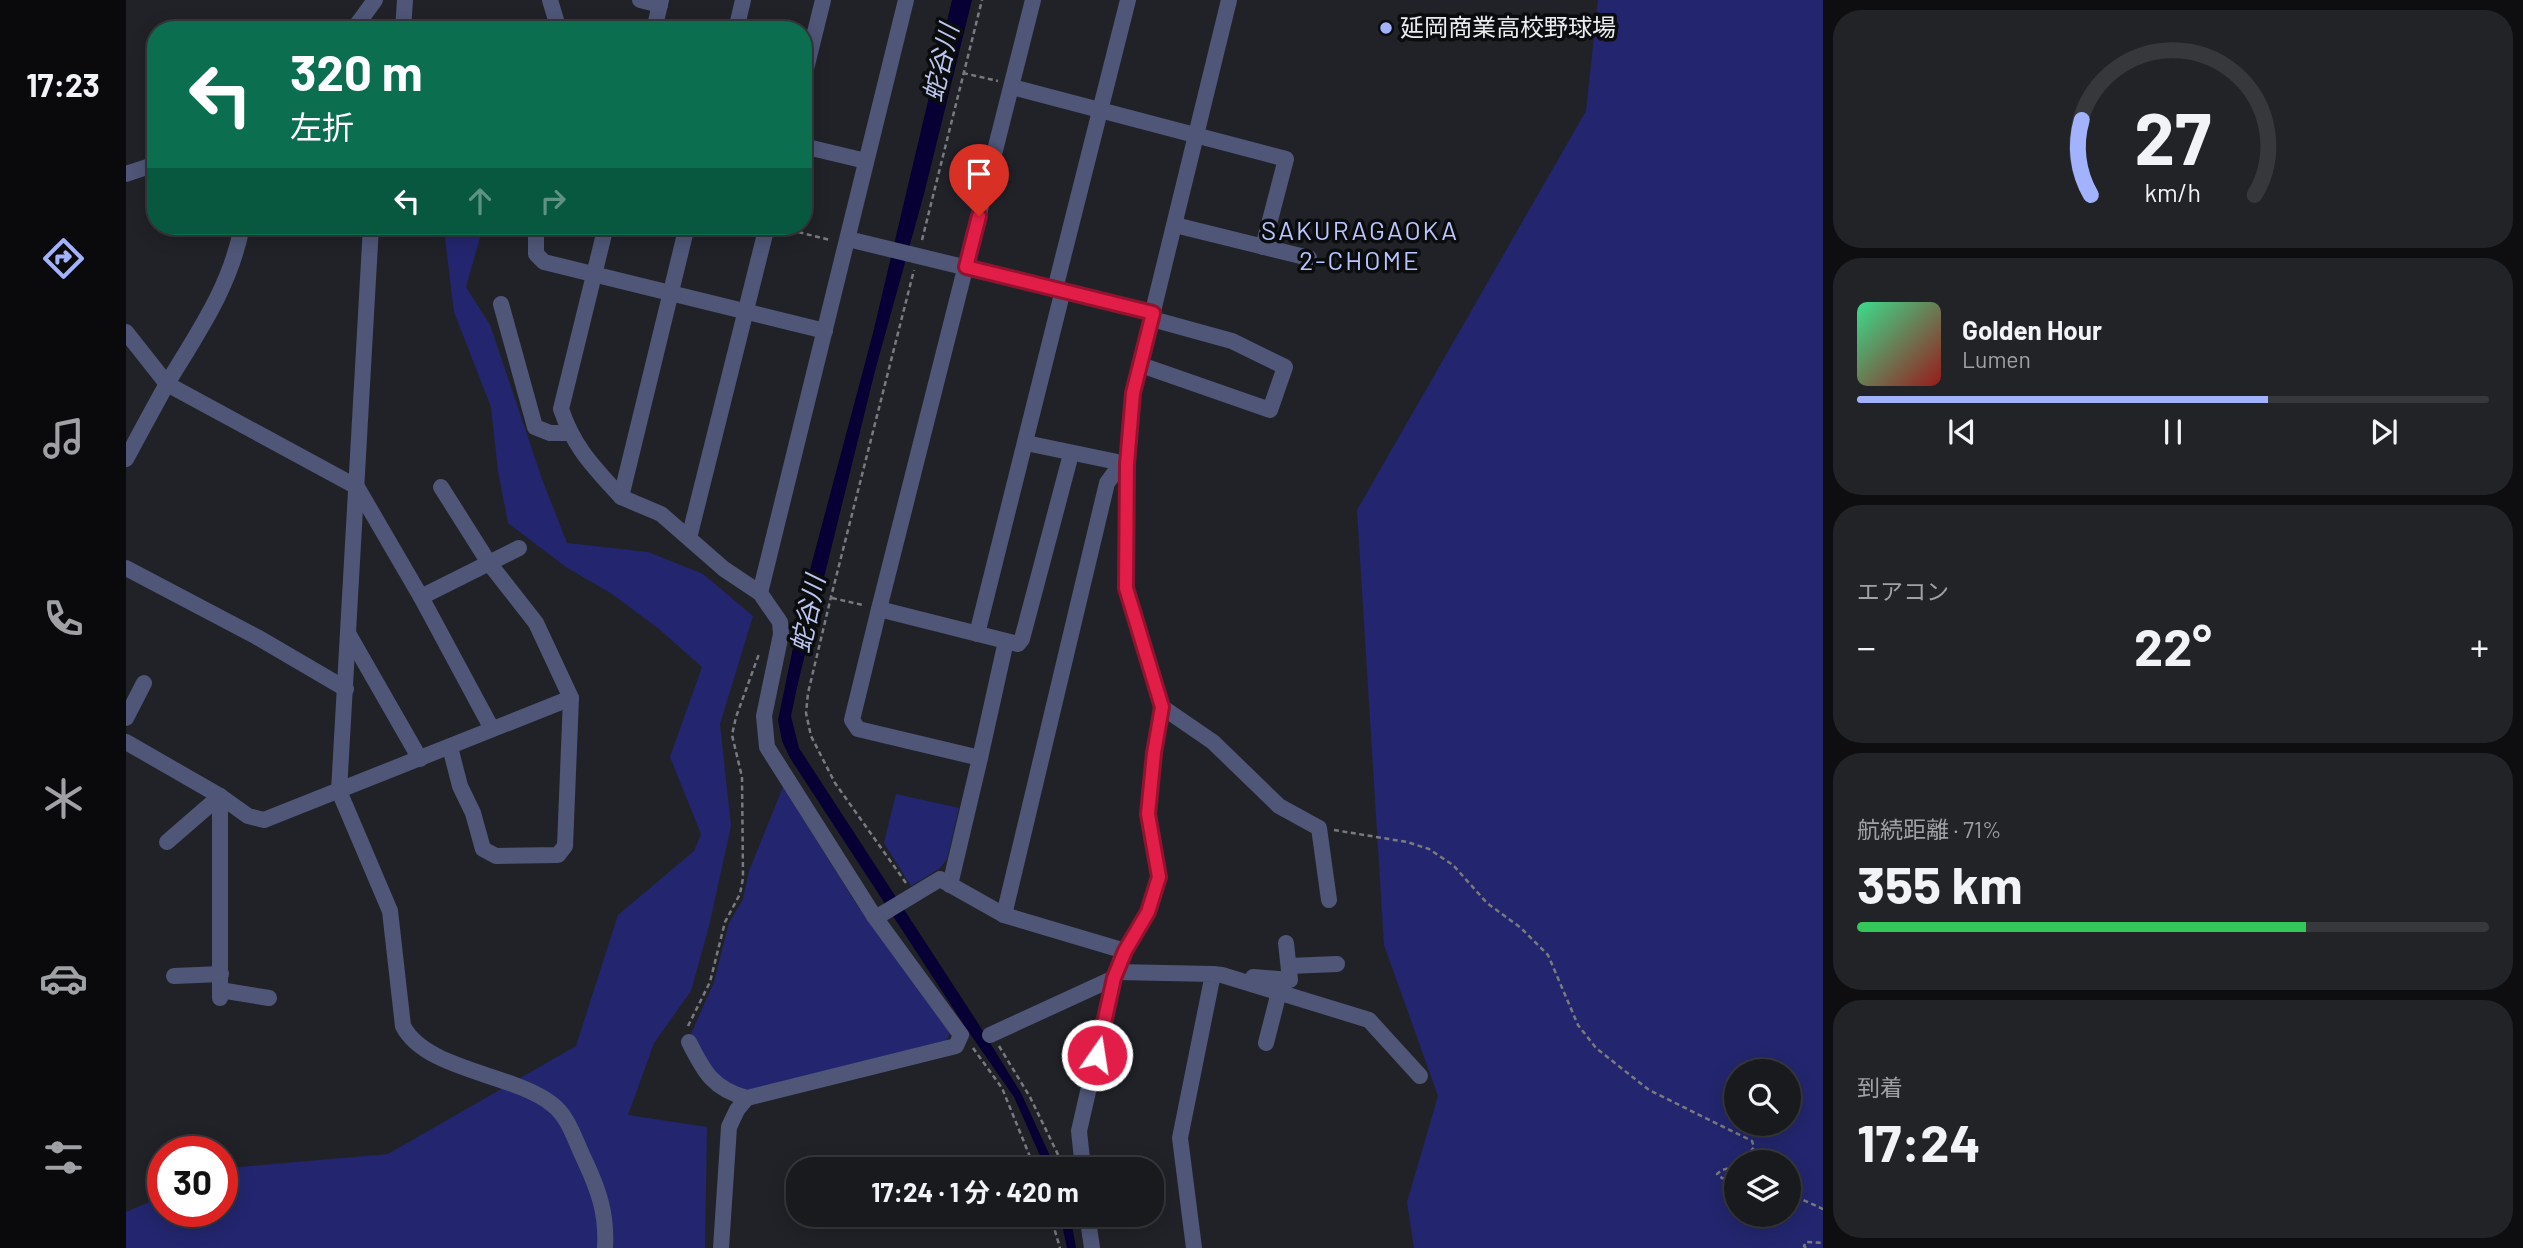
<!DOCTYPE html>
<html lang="ja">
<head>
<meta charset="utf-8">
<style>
	body { margin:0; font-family:Barlow,"Noto Sans JP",sans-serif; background:#222327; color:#f1f3f6; height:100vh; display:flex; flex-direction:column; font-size:26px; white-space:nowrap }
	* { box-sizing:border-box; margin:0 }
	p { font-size:23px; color:#9fa1a4 }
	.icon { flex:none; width:38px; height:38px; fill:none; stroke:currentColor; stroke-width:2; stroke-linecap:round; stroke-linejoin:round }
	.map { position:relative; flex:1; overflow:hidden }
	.side { display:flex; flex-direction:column; gap:10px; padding:10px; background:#0e0e10; width:700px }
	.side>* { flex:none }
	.top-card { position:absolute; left:21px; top:21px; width:665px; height:214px; border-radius:28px; box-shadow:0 4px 18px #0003,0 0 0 2px #37383c; background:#0b6e4f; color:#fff; overflow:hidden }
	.tools { position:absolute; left:1598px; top:1059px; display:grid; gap:14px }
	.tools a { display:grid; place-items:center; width:77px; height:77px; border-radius:50%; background:#191a1e; box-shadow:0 4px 18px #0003,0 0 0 2px #37383c; font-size:35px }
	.speed { position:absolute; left:21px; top:1136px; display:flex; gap:14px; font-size:35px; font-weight:700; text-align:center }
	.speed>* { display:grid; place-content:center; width:91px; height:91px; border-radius:50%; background:#191a1e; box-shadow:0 4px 18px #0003,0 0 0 2px #37383c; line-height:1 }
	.speed .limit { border:10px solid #d22; background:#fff; color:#111 }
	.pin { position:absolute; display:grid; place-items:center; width:60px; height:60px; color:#fff; margin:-72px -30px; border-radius:50% 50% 50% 0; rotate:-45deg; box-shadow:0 0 7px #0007 }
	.pin .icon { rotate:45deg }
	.me { position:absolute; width:77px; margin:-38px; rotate:13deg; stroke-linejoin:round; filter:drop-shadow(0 0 5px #0008) }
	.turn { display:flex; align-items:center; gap:24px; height:147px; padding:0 28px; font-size:32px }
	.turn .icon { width:91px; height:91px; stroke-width:2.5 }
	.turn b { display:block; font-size:49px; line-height:60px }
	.lanes { display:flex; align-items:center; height:66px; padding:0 28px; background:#0003; justify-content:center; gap:35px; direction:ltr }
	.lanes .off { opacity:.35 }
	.big { font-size:52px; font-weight:700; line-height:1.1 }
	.side .tile { flex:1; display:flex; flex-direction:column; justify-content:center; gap:10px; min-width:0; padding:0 24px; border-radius:28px; background:#222327 }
	.side .dial { align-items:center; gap:0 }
	.dial svg { height:182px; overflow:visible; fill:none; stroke:#37383c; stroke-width:7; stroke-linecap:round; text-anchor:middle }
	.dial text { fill:#f1f3f6; stroke:none }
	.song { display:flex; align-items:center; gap:21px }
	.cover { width:84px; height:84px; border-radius:10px; background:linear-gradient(135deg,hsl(150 70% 55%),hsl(0 70% 35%)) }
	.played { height:7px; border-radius:4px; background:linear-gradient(90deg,#a3b2fd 65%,#37383c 65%) }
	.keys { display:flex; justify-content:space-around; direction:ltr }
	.heat { display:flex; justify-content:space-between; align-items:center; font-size:38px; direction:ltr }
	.charge { height:10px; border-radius:5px; background:linear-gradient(90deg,#34c759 71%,#37383c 0) }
	.trip { position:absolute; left:660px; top:1157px; width:378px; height:70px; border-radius:28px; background:#191a1e; box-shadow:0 4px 18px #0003,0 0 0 2px #37383c; font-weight:700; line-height:70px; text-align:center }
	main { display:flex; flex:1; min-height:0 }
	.tabs { display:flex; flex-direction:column; width:126px; justify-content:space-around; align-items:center; background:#0a0a0c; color:#9fa1a4 }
	.tabs .icon { width:49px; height:49px }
	.tabs .active { color:#a3b2fd }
	.tabs b { font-size:32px; color:#f1f3f6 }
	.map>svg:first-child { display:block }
	.green { fill:#23266e; fill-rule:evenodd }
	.water { fill:#060034 }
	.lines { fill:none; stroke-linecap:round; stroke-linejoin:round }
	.path { stroke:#797a7f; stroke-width:2.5; stroke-dasharray:5 3.5; stroke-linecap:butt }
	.minor { stroke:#4f5678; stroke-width:16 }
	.route-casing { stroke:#92132f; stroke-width:18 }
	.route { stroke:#e11d48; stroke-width:12 }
	.poi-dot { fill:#a3b2fd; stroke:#0b0c0e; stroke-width:2.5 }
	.labels { text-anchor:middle; stroke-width:7; stroke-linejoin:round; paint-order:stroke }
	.poi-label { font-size:24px; fill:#ebecf0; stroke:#0b0c0e; text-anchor:start }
	.water-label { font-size:26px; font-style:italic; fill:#bcc6f1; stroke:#0b0c0e }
	.neighbourhood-label { font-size:26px; letter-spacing:2px; fill:#bac6ff; stroke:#0b0c0e }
</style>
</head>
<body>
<main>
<nav class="tabs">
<b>17:23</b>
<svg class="icon active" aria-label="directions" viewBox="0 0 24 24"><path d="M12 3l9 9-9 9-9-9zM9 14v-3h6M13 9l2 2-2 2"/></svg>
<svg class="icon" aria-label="music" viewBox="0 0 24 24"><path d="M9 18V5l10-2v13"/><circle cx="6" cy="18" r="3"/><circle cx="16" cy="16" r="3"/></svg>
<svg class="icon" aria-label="phone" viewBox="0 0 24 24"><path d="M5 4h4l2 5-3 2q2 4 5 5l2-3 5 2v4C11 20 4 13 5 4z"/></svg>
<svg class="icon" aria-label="climate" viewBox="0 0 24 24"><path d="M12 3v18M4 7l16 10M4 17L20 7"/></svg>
<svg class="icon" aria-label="car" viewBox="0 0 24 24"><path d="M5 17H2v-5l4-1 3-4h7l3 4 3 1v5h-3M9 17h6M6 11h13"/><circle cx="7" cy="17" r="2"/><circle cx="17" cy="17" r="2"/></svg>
<svg class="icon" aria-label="filters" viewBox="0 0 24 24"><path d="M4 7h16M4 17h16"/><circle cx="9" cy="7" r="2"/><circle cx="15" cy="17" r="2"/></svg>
</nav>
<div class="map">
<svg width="1697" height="1248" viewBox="0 0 1697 1248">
	<rect width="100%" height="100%" fill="#212228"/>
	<g class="green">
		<path d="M1472 0H1697V1248H1288L1281 1202 1312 1096 1258 945 1231 510 1460 111ZM1610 1071H1662V1124H1610ZM1610 1162H1662V1214H1610Z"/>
		<path d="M330 226H361L355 234 340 287 364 325 417 482 441 543 522 552 577 574 627 616 594 724 605 826 583 926 565 991 528 1043 502 1115 581 1127 579 1248H0V1212L37 1196V1211H96V1170L101 1168 262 1154 450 1046 492 915 568 851 575 834 544 757 576 667 533 629 486 594 440 567 382 523 372 471 365 407 328 312 319 238Z"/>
		<path d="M657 787 731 905 824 1033 819 1043 617 1093C590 1083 577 1059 565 1034L588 982 603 923 617 899 623 871Z"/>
		<path d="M770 794 833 808 821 859 814 868 785 886 758 843Z"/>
	</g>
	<g class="water">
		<path d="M826 0H846L798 194 749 371 672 683 665 716 673 748 850 1020 895 1093 930 1169H920L888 1097 840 1028 664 758 656 741 652 720 680 585 747 333Z"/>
		<path d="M934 1215H944L950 1248H941Z"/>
	</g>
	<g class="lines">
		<g class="path">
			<path d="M837 73 872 81"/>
			<path d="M656 228 704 240"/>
			<path d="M796 240 856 0"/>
			<path d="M706 598 737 605"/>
			<path d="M1208 830 1281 842 1303 849 1327 865 1361 903 1395 928 1422 955 1452 1025 1470 1048 1523 1090 1626 1141 1628 1147 1617 1162"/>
			<path d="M780 883 709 783 685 736 680 713 682 693 705 597 788 270"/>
			<path d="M562 1026 584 982 599 922 614 894 617 878 616 777 606 735 610 717 633 654"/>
			<path d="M873 1046 904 1097 939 1169"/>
			<path d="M847 1048 876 1088 909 1169"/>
			<path d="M1610 1166 1596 1170 1591 1174 1596 1178 1610 1182"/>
			<path d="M1662 1193 1697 1209"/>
			<path d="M924 1214 934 1248"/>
			<path d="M1680 1248 1678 1246 1680 1242 1697 1243"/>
		</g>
		<g class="minor">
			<path d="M424 0 433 30"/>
			<path d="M514 0 534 5"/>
			<path d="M227 30 249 0"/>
			<path d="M277 30 279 0"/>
			<path d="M528 30 535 0"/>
			<path d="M610 30 617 0"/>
			<path d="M677 81 697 0"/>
			<path d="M886 87 1160 159 1137 247"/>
			<path d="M677 146 740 161"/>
			<path d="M0 174 30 164"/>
			<path d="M1049 225 1183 258"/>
			<path d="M245 226 213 791 264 911 277 1026C300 1071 390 1074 427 1105 443 1117 450 1143 459 1161 473 1191 481 1214 479 1248"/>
			<path d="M410 226V254L418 262 699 331"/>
			<path d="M480 226 435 409C448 448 468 467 495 497"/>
			<path d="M561 226 495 497 535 514 598 569 634 593 780 0"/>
			<path d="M722 239 1027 313"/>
			<path d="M929 289 1002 0"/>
			<path d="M375 304 409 427 424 433H443"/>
			<path d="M0 332 41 384 231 487 295 597 366 729"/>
			<path d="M1015 365 1144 410 1159 367 1106 341 1026 319"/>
			<path d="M900 443 1001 464"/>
			<path d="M0 459C14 433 28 407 42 382 73 331 105 285 116 226"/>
			<path d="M315 487 363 563 410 623 445 698 439 846 432 855 370 856 357 849 347 813 334 786 324 747"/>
			<path d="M563 538 641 226"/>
			<path d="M0 568 131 637 220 689"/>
			<path d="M295 597 393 548"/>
			<path d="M753 609 907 0"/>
			<path d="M851 634 937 290"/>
			<path d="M223 635 294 759"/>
			<path d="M880 641 854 758 732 729 726 720 753 609 892 644 896 639 945 454"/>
			<path d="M1036 707 1087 742 1153 806 1193 828 1203 900"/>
			<path d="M0 718 18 683"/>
			<path d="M0 742 94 796 122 816 138 820 445 698"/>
			<path d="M94 796V998"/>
			<path d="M41 842 94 796"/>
			<path d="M824 885 854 758"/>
			<path d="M878 915 981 483 989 472 1001 464"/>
			<path d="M748 916 756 914 814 879 878 915 999 951"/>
			<path d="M1163 966 1211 964"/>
			<path d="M991 972 1087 974 1054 1138 1068 1248"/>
			<path d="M1087 974 1096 975 1243 1020 1294 1076"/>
			<path d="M48 976 95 974"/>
			<path d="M1127 977 1164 980 1160 943"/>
			<path d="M94 990 143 998"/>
			<path d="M864 1035 988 978"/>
			<path d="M563 1042C578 1072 587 1089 621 1098L830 1046 835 1035 748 916 641 747 638 716 655 634 654 622 634 593"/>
			<path d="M1140 1043 1153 992"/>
			<path d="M957 1169 953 1131 988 978 999 951 1022 912 1033 877 1022 814 1028 753 1036 707 1000 588 1001 464 1007 393 1103 0"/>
			<path d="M961 1214 966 1248"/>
			<path d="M595 1248 603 1127 611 1110 621 1098"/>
		</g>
	</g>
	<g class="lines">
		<defs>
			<path id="route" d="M853 216 840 267 1027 313 1007 393 1001 464 1000 588 1036 707 1028 753 1022 814 1033 877 1022 912 999 951 988 978 971 1055"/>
		</defs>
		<use href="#route" class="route-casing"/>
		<use href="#route" class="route"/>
	</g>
	<circle class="poi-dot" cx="1260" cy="28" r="7"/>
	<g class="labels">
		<g class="poi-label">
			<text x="1274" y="36">延岡商業高校野球場</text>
		</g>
		<g class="water-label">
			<text transform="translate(815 63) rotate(-77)" y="9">蛇谷川</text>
			<text transform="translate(682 614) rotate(-78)" y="9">蛇谷川</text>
		</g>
		<g class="neighbourhood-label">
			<text x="1234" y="240">SAKURAGAOKA<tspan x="1234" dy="30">2-CHOME</tspan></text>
		</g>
	</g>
</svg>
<div class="tools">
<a><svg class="icon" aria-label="search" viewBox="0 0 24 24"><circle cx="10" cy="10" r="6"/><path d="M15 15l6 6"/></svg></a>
<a><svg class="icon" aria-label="layers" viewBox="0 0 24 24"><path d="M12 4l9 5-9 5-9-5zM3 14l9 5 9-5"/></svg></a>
</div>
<div class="speed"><div class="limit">30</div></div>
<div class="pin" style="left:853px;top:216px;background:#d93025"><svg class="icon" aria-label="arrive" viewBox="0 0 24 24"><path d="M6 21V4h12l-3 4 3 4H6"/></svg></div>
<svg class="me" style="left:971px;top:1055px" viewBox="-20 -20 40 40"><circle r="17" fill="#e11d48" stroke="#fff" stroke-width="3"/><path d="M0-11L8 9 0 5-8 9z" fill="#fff"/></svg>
<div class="trip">17:24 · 1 分 · 420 m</div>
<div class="top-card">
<div class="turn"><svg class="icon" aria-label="left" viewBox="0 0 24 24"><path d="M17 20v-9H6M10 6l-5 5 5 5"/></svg><div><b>320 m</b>左折</div></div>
<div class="lanes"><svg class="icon" aria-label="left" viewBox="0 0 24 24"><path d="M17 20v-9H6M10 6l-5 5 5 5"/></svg><svg class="icon off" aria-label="ahead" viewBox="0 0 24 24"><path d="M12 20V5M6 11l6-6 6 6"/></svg><svg class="icon off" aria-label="right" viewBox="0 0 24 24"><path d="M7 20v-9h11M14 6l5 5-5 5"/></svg></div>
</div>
</div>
<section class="side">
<div class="tile dial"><svg viewBox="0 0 100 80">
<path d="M14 69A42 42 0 1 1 86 69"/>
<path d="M14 69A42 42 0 0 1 10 36" stroke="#a3b2fd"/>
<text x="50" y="56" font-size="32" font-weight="700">27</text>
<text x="50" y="72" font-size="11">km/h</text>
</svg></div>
<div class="tile">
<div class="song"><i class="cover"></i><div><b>Golden Hour</b><p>Lumen</p></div></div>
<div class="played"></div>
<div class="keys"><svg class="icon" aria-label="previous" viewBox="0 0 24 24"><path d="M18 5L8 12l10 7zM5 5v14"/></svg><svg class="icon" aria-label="pause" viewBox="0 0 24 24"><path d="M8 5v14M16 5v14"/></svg><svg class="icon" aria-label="next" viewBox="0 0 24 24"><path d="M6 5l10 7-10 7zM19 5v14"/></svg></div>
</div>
<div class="tile"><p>エアコン</p>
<div class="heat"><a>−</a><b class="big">22°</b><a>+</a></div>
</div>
<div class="tile"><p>航続距離 · 71%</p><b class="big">355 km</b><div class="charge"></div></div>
<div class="tile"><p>到着</p><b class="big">17:24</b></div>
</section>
</main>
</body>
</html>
